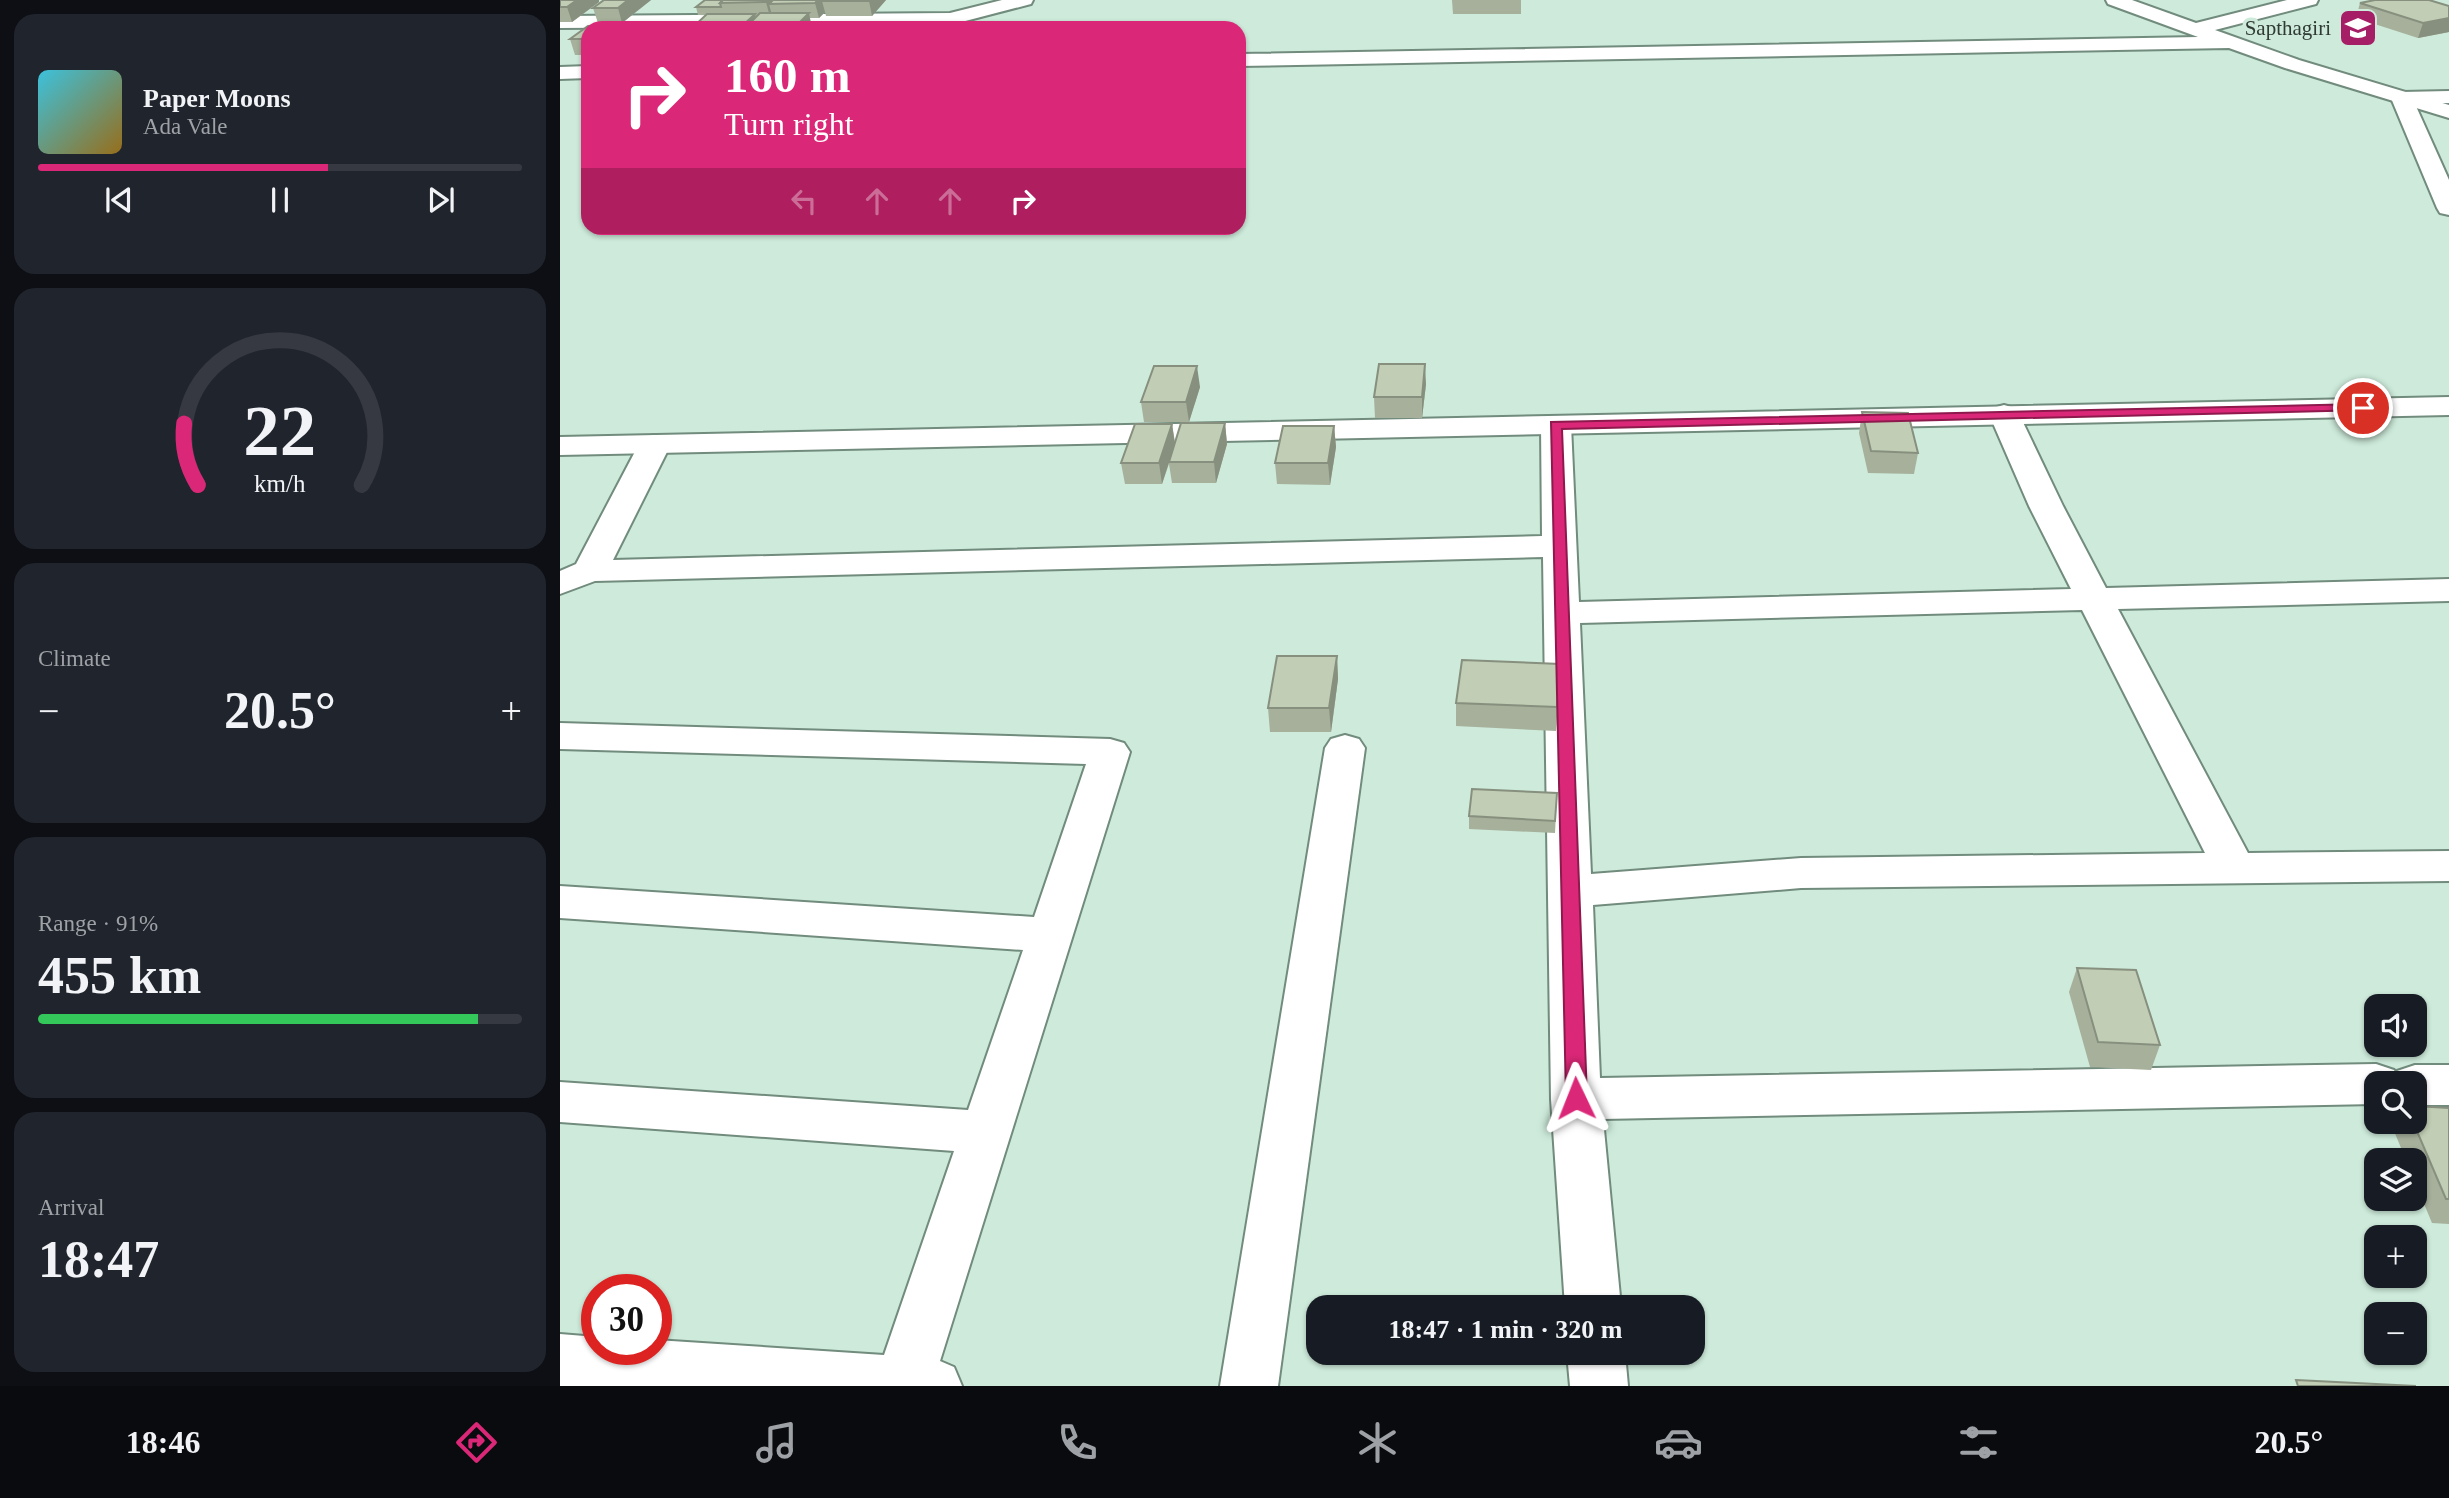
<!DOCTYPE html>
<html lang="en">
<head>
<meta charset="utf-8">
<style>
	body { margin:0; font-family:"Times New Roman",serif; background:#20242c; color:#f1f3f6; height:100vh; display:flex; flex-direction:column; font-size:26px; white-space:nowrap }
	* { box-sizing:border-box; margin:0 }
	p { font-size:23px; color:#9ea1a6 }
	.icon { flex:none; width:38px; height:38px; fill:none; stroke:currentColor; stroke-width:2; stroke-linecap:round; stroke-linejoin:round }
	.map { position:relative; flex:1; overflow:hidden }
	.details { display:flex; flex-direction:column; gap:14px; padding:14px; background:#0d0f14; width:560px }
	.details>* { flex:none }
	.hud { position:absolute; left:21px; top:21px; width:665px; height:214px; border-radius:21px; box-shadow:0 2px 5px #0004; background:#db2777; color:#fff; overflow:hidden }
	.buttons { position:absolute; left:1804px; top:994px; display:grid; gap:14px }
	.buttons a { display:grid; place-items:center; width:63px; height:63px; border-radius:14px; background:#171b24; box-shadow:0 2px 5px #0004; font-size:35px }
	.speed { position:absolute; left:21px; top:1274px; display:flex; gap:14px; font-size:35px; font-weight:700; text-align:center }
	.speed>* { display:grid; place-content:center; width:91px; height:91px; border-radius:50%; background:#171b24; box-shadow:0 2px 5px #0004; line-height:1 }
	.speed .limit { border:10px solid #d22; background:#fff; color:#111 }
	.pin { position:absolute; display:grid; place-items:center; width:60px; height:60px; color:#fff; margin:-30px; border:4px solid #fff; border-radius:50%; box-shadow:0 2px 7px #0007 }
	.me { position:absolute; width:77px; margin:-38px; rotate:358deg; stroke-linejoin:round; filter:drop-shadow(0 0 5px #0008) }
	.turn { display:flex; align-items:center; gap:24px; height:147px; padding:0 28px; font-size:32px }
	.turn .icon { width:91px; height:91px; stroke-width:2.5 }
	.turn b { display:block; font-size:49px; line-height:60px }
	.lanes { display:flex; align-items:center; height:66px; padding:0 28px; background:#0003; justify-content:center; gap:35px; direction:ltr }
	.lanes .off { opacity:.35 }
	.big { font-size:52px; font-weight:700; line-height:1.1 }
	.details .widget { flex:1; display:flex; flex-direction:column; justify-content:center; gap:10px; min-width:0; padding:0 24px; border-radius:21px; background:#20242c }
	.details .dial { align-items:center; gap:0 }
	.dial svg { height:182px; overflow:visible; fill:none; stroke:#363941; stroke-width:7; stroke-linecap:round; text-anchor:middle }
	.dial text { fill:#f1f3f6; stroke:none }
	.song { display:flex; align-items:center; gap:21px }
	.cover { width:84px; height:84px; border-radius:10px; background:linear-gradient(135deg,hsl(190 70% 55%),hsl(40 70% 35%)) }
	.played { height:7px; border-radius:4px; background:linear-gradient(90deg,#db2777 60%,#363941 60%) }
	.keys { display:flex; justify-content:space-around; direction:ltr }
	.heat { display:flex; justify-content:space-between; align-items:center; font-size:38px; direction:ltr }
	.charge { height:10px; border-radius:5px; background:linear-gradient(90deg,#34c759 91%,#363941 0) }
	.trip { position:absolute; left:746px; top:1295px; width:399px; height:70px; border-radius:21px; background:#171b24; box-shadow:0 2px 5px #0004; font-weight:700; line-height:70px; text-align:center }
	.menu { display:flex; height:112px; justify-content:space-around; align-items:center; background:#090b0e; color:#9ea1a6 }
	.menu .icon { width:49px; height:49px }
	.menu .active { color:#db2777 }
	.menu b { font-size:32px; color:#f1f3f6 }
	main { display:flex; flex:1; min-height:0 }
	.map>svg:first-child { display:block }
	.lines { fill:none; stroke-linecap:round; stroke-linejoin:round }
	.street-casing { stroke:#718b7d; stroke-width:4 }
	.secondary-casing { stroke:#718b7d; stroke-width:4 }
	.street { fill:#fff; fill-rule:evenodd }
	.secondary { fill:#fff; fill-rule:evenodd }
	.wall { fill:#a6b09b }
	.shaded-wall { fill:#87907e }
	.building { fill:#c1cdb4; stroke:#87907e; stroke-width:2 }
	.route { fill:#db2777; stroke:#8e194d; stroke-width:2 }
	.labels { text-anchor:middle; stroke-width:7; stroke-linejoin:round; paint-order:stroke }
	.far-poi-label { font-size:21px; fill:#2f3a34; stroke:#cdeada; text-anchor:end }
</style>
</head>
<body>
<main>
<section class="details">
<div class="widget">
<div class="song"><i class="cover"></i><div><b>Paper Moons</b><p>Ada Vale</p></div></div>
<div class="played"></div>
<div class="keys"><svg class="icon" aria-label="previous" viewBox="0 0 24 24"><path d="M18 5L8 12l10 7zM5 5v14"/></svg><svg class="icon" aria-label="pause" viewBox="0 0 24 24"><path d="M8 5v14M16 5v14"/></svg><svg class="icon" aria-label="next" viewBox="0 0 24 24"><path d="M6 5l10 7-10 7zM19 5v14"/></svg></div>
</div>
<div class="widget dial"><svg viewBox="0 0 100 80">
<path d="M14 69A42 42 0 1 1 86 69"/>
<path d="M14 69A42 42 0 0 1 8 42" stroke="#db2777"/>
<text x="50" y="56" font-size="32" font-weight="700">22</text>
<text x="50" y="72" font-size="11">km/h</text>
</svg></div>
<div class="widget"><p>Climate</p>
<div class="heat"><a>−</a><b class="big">20.5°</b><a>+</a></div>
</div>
<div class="widget"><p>Range · 91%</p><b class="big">455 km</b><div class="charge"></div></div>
<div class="widget"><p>Arrival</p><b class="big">18:47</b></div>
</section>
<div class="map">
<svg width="1889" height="1386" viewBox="0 0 1889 1386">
	<rect width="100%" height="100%" fill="#cdeada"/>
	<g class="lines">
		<defs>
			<g id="street">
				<path d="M442 0H473L471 4 390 25 0 28V16L390 13Z"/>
				<path d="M1889 91V103L1855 104 1889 180V215L1880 213 1877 208 1831 98 1834 93 1842 92Z"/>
				<path d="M1444 405 1455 408 1459 414 1503 506 1546 588 1889 579V601L1558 609 1688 853 1889 851V881L1241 888 1033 905 1040 1078 1816 1064 1834 1070 1836 1074 1837 1071 1855 1065H1889V1105H1855V1083H1816V1104L1043 1119 1061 1307H1005L991 1099 983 557 35 581 0 594V571L16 564 79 444 84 437 95 435 106 437 111 444 53 560 982 536 981 425 985 418 996 416 1007 418 1011 425 1019 602 1511 589 1469 506 1429 414 1433 408ZM1522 610 1645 853 1241 858 1031 874 1020 623Z"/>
				<path d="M0 723 550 739 564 743 570 752 380 1361 394 1367 402 1386H0V1334L37 1337V1349H96V1340L324 1355 394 1151 0 1122V1082L408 1110 463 950 0 918V886L474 917 526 764 0 749Z"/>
				<path d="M785 735 799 739 805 748 718 1386H660L765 748 771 739Z"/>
				<path d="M1007 1353H1065L1068 1386H1010Z"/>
			</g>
			<g id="secondary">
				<path d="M1546 0H1572L1636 23 1727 0H1758L1756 4 1655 30 1739 60 1889 105V118L1725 68 1669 48 679 66V54L1638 37 1548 4Z"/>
				<path d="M28 66V78L0 79V67Z"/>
				<path d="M1889 397V415L0 455V437Z"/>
			</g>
		</defs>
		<use href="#street" class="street-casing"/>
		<use href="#secondary" class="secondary-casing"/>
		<use href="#street" class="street"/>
		<use href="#secondary" class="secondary"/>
	</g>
	<g class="wall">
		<path d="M0 0 39 2 12 22H0Z"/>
		<path d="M44 0H91L62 23H38L33 8Z"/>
		<path d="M145 0H326L312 16H266L265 12 259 18H250L138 15 136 7Z"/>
		<path d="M892 0H961V14H893Z"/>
		<path d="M1800 3 1889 6V32L1858 38 1796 18Z"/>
		<path d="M131 25 132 28H28V55H15L10 39 28 26Z"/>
		<path d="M866 384 862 418H815L814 397Z"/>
		<path d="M640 387 629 422H584L581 402Z"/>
		<path d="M1302 412 1358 453 1354 474 1308 473 1299 433Z"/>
		<path d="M665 423 667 444 656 483H612L609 464 602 484H565L561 463 612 424 615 442Z"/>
		<path d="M774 426 776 447 770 485 717 484 715 463Z"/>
		<path d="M777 656 778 679 771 732H710L708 708Z"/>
		<path d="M999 687 996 731 896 726V703Z"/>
		<path d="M997 793 995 833 909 829V816Z"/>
		<path d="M1517 968 1600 1045 1591 1070 1530 1067 1509 992Z"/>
		<path d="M1889 1108V1224L1872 1223 1855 1182V1160H1846L1834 1131 1838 1122H1855Z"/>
	</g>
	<g class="shaded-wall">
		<path d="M17 0H39V2L12 22 7 7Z"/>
		<path d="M68 0H91L62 23 58 8Z"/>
		<path d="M209 0H228L209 4 212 15 210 17 206 2Z"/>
		<path d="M258 0H276L262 1 265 12 259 18 255 3Z"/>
		<path d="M309 0H326L312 16 309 1Z"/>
		<path d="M249 13 252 28H234Z"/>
		<path d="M195 14 199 28H180Z"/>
		<path d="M1889 18V32L1858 38 1863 23Z"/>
		<path d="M865 364 866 384 862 418V397Z"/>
		<path d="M637 366 640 387 629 422 626 402Z"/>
		<path d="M665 423 667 444 656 483 654 462Z"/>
		<path d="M612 424 615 445 609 462 602 484 599 463Z"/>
		<path d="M774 426 776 447 770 485 768 463Z"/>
		<path d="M777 656 778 679 771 732 769 708Z"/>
		<path d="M1000 664 999 687 996 731 997 707Z"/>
	</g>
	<g class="building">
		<path d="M0 0H17L7 7H0Z"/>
		<path d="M44 0H68L58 8H33Z"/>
		<path d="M145 0H163L160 3 161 7H136Z"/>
		<path d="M163 0H209L206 2 160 3Z"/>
		<path d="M213 0H258L255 3 209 4Z"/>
		<path d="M264 0H309V1H262Z"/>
		<path d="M1815 0H1869L1889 6V18L1863 23 1800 3Z"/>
		<path d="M200 13H249L234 28H185Z"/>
		<path d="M147 14H195L180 28H132Z"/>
		<path d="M131 25 127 28H28V39H10L28 26Z"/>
		<path d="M819 364H865L862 397H814Z"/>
		<path d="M594 366H637L626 402H581Z"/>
		<path d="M1302 412 1348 413 1358 453 1311 451Z"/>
		<path d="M621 423H665L654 462H609Z"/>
		<path d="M575 424H612L599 463H561Z"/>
		<path d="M723 426H774L768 463H715Z"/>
		<path d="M717 656H777L769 708H708Z"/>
		<path d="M902 660 1000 664 997 707 896 703Z"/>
		<path d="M912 789 997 793 995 821 909 816Z"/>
		<path d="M1517 968 1576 970 1600 1045 1538 1042Z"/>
		<path d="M1855 1106 1889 1108V1199H1886L1853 1122H1855Z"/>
		<path d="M1736 1380 1856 1386H1738Z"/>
	</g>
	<path class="route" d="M1803 404 1810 408 1808 410 1002 429 1027 1098 1024 1104 1016 1107 1009 1104 1006 1098 991 422Z"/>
	<defs>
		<symbol id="school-square" viewBox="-11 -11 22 22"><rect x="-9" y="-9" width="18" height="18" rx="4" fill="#a61e66" stroke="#cdeada"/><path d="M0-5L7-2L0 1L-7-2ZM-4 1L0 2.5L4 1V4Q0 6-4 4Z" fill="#fff"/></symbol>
	</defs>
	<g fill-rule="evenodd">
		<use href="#school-square" x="1776" y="6" width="44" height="44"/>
	</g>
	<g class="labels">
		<g class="far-poi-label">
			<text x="1771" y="35">Sapthagiri</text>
		</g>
	</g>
</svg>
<div class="buttons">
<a><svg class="icon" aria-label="sound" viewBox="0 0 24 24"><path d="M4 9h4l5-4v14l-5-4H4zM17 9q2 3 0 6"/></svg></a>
<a><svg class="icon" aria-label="search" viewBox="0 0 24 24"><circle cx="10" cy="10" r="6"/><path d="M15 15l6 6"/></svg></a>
<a><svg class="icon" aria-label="layers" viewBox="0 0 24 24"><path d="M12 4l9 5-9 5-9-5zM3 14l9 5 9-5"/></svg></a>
<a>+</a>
<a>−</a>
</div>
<div class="speed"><div class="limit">30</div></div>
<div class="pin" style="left:1803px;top:408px;background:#d93025"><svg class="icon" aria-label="arrive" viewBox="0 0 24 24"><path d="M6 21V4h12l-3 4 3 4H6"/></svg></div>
<svg class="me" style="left:1016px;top:1098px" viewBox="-20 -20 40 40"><path d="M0-17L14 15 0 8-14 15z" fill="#db2777" stroke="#fff" stroke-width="4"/></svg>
<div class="trip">18:47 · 1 min · 320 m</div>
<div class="hud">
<div class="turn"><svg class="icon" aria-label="right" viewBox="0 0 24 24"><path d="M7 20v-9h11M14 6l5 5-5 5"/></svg><div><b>160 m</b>Turn right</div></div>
<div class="lanes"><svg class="icon off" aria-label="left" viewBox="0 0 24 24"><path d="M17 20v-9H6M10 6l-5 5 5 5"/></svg><svg class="icon off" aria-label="ahead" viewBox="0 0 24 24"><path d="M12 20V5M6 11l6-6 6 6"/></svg><svg class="icon off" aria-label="ahead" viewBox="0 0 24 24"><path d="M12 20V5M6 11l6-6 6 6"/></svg><svg class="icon" aria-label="right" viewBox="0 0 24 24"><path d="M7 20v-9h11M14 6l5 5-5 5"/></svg></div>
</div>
</div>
</main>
<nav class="menu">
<b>18:46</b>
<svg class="icon active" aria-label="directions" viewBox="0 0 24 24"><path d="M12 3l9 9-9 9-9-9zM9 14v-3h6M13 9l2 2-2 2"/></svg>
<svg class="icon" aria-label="music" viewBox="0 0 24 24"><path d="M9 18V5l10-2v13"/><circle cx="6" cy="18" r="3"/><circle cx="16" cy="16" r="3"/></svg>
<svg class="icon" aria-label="phone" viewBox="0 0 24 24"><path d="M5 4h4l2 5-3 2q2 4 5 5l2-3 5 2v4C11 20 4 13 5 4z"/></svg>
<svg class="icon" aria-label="climate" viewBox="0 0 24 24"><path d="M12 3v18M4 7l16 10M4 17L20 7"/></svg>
<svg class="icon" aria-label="car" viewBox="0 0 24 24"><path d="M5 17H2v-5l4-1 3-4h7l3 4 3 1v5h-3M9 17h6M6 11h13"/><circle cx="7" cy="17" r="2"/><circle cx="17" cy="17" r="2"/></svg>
<svg class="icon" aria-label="filters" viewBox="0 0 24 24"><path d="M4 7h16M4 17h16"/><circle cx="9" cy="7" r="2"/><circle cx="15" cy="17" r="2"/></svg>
<b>20.5°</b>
</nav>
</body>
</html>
